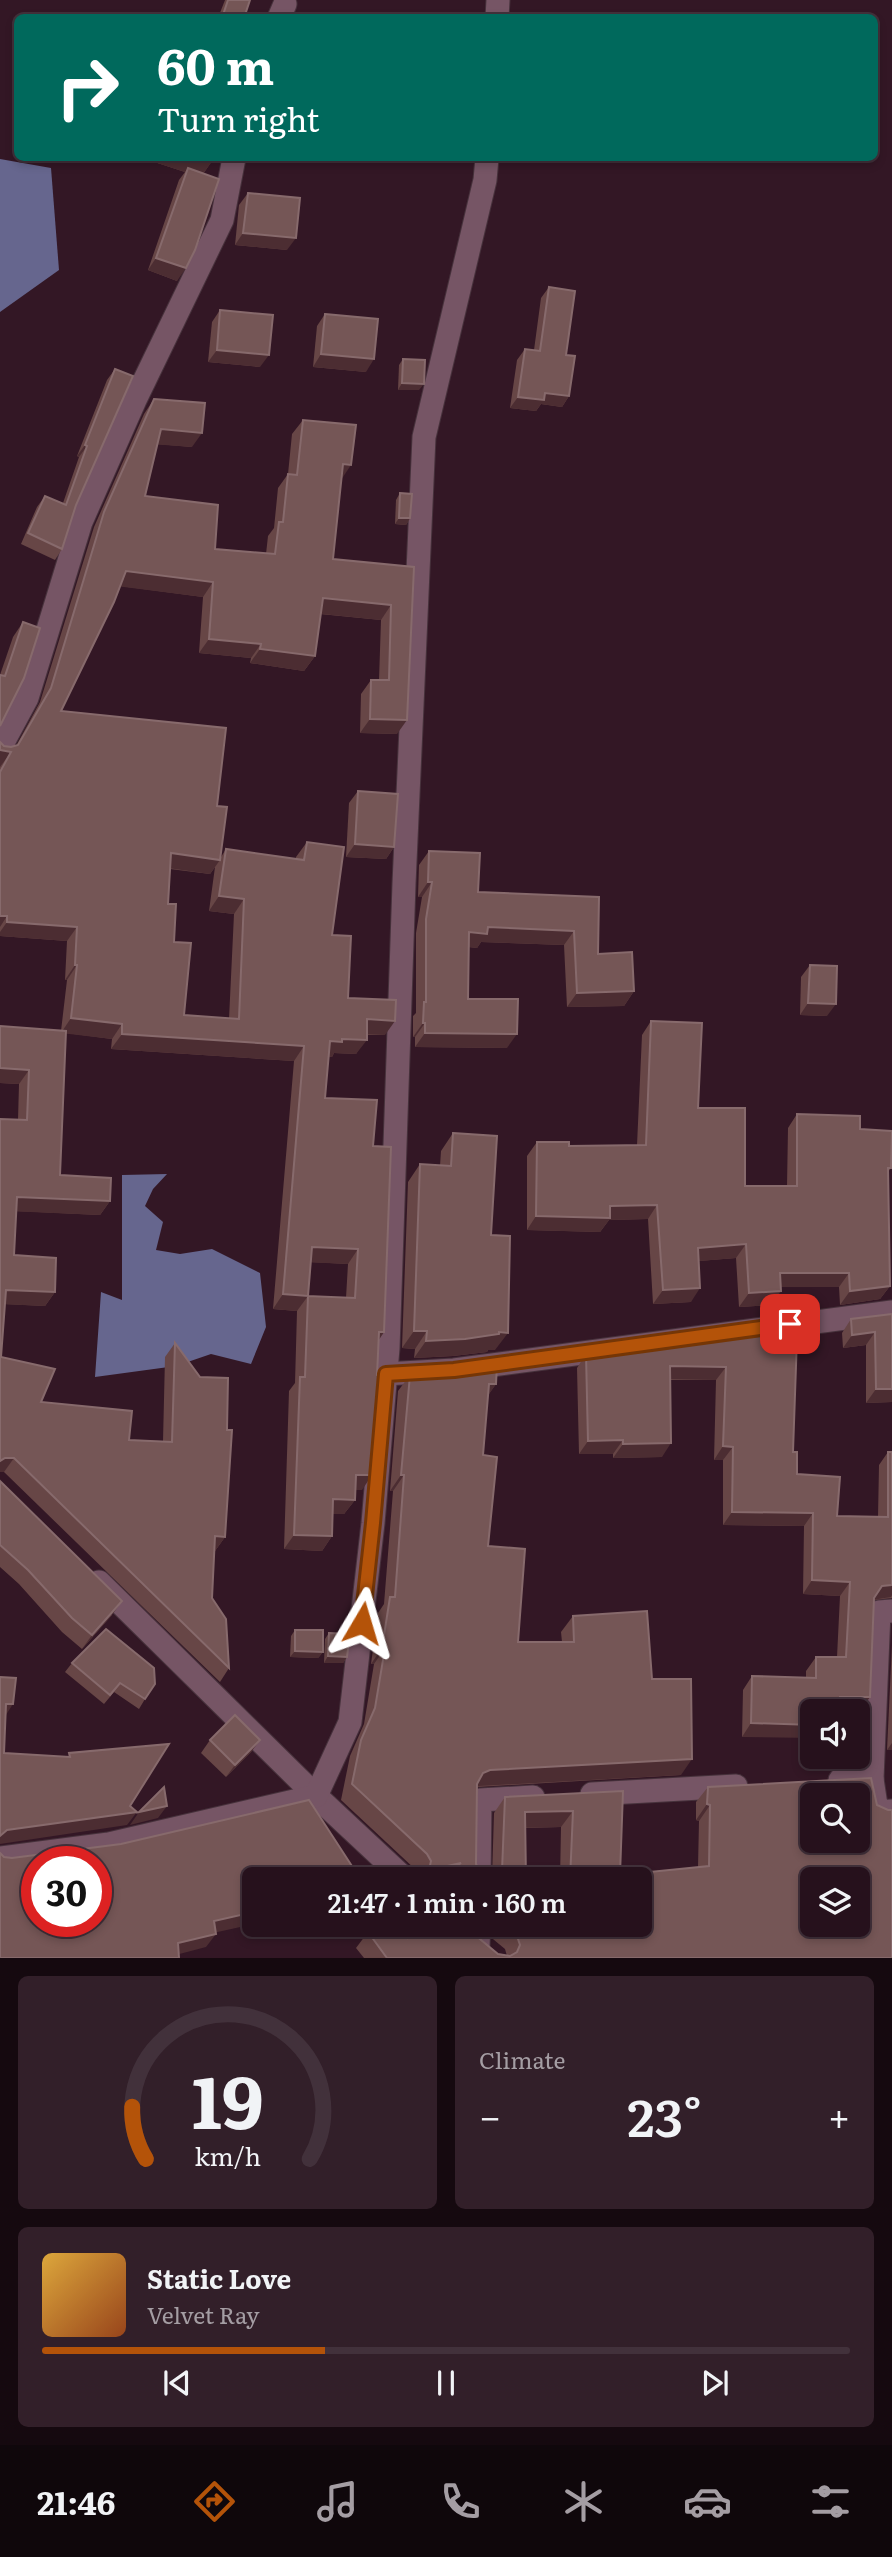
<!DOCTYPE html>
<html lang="en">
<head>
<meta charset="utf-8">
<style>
	body { margin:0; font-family:Literata,serif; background:#321f29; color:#f1f3f6; height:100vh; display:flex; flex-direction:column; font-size:26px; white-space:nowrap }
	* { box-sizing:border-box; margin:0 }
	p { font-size:23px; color:#a49da3 }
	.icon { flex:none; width:38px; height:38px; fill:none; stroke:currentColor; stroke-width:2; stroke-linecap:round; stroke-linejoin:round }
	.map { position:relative; height:1958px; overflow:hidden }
	.details { display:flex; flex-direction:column; gap:18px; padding:18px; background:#15090f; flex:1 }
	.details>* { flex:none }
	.guide { position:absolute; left:14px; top:14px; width:864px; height:147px; border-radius:10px; box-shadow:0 4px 10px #0003,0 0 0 2px #42313b; background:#00695c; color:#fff; overflow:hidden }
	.buttons { position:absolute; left:800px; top:1699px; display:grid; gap:14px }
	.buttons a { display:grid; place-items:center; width:70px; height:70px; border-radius:10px; background:#26111c; box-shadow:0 4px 10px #0003,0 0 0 2px #42313b; font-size:35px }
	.speed { position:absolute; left:21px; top:1846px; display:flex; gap:14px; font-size:35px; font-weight:700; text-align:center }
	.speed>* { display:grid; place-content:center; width:91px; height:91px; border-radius:50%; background:#26111c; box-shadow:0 4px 10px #0003,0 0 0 2px #42313b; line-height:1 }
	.speed .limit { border:10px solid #d22; background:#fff; color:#111 }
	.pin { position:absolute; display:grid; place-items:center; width:60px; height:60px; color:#fff; margin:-30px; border-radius:14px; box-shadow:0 4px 10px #0006 }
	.me { position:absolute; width:77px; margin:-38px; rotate:7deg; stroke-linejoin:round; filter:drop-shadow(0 0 5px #0008) }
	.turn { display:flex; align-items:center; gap:24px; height:147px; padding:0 28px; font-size:32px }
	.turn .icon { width:91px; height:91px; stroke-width:2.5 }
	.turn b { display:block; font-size:49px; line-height:60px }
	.big { font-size:52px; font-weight:600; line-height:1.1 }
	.details .card { flex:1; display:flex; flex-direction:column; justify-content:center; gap:10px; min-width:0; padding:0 24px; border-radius:10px; background:#321f29 }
	.details .dial { align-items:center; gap:0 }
	.dial svg { height:182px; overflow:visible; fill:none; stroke:#42313b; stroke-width:7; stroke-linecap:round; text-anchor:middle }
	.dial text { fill:#f1f3f6; stroke:none }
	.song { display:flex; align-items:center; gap:21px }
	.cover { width:84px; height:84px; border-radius:10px; background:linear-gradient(135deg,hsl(40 70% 55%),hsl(20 70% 35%)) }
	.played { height:7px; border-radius:4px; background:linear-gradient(90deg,#b45309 35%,#42313b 35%) }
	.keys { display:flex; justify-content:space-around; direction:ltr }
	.heat { display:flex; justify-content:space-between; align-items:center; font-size:38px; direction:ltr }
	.details .tiles { flex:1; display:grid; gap:18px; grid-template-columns:1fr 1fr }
	.card:last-child { grid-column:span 2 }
	.trip { position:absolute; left:242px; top:1867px; width:410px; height:70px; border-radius:10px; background:#26111c; box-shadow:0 4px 10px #0003,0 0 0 2px #42313b; font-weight:600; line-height:70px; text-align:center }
	.dock { display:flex; height:112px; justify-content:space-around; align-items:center; background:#0f070b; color:#a49da3 }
	.dock .icon { width:49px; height:49px }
	.dock .on { color:#b45309 }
	.dock b { font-size:32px; color:#f1f3f6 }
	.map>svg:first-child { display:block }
	.water { fill:#66668e }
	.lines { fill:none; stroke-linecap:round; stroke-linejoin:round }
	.minor-casing { stroke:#47323c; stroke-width:25 }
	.minor { stroke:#765565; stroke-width:23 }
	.wall { fill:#674646; fill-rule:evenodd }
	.shaded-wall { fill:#4c2d32 }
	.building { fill:#755656; stroke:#876a6c; stroke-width:2; fill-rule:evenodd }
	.route-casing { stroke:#753606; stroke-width:18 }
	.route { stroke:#b45309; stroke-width:12 }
</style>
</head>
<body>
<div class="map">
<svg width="892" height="1959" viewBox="0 0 892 1959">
	<rect width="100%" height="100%" fill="#331725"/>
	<g class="water">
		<path d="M0 159 51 168 59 270 0 312Z"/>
		<path d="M167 1174 153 1189 145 1206 163 1222 156 1250 180 1254 212 1249 260 1273 266 1327 251 1364 211 1354 176 1366 95 1377 101 1292 122 1300V1175Z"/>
	</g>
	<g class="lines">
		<defs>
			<g id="minor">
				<path d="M279 18 285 4"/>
				<path d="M497 18 498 0"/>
				<path d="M0 748 27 698 81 522 135 400 222 220 234 158"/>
				<path d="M385 1374 454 1370 892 1312"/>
				<path d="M99 1582 316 1796 406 1880"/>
				<path d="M872 1779 879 1612 892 1611"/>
				<path d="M840 1780 872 1779 877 1812 892 1811"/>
				<path d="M592 1794 736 1786"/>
				<path d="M0 1858 109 1844 316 1796 350 1722 373 1523 388 1348 404 884 424 437 485 180 487 158"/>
				<path d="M479 1880 480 1800 533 1797"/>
				<path d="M478 1946 479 1925"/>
			</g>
		</defs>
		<use href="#minor" class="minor-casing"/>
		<use href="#minor" class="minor"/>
	</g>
	<g class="wall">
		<path d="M225 0H250L244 18H218Z"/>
		<path d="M142 158H214L203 174 177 281 148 270 179 180 185 172Z"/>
		<path d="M248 193 287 250 235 245 239 205Z"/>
		<path d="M549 287 566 355 569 396 562 407 541 404 536 411 510 408 517 360 525 349 534 350 541 298Z"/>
		<path d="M220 310 260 367 208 362 212 322Z"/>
		<path d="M325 314 366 372 313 367 317 326Z"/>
		<path d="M403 359 419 390H398L399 365Z"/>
		<path d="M115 369 62 549 55 560 21 544 37 507 45 496 63 503 79 457 77 456 107 380Z"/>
		<path d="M154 399 192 447 157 444 145 496 215 549 266 554 268 536 274 528 278 488 288 474 292 434 303 420 341 479 333 559 414 567 397 734 360 733 361 694 371 680H379L381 620 320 614 315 656 304 671 250 663 251 658 199 653 203 597 120 586 61 711 217 806 221 857 226 849 296 859V857L307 842 332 935 348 998 385 1035H367L356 1054 334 1053 332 1057H328L325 1098 373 1146 384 1332 378 1341 362 1490H355V1500L344 1514H333L332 1536 322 1551 284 1549 289 1391 295 1383 297 1311 273 1309 294 1061 111 1049 112 1039 66 1033 60 1175 110 1201 100 1215 16 1211 14 1255 55 1292 45 1306 5 1304 1 1357 41 1402 129 1440 163 1441 165 1357 175 1343 225 1537 215 1551H214L212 1598 229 1668 220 1682 4 1472H0V1119L18 1120 19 1084 0 1083 61 1031 67 980H65L67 941 0 936V742L4 746 11 747 16 746 40 702 94 527 144 414ZM215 867 209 911 234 914 229 1019 184 1015 168 904 170 869 210 874ZM311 1262 348 1264 346 1298 308 1296Z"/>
		<path d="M400 493 410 518 406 525 395 524 396 500Z"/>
		<path d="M23 622 0 726V675L13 637Z"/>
		<path d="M358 791 394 847 386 859 346 857 349 803Z"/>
		<path d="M429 851 478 892 599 897 598 954 634 991 624 1006 567 1007 564 945 481 942 477 948 469 947 468 999 507 1048 415 1047V1037H413V1016L416 1013V933L422 897H418L419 865Z"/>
		<path d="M810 965 827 1016 800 1015 801 977Z"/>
		<path d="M651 1021 698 1108 745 1186H787L788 1128 797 1114 860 1129 891 1168 888 1172 890 1286 880 1299 840 1305 839 1287H781L771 1305 739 1307 736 1258 698 1261 691 1302 653 1304 648 1219 609 1220 600 1232 527 1230V1156L537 1142 569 1146 637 1145 642 1035Z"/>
		<path d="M453 1133 491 1235 495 1350H488L487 1352 453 1356 414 1358 415 1349 402 1348 408 1182 420 1164 440 1166 441 1151Z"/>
		<path d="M892 1314V1402L866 1403V1345L843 1348 842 1333 851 1319Z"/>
		<path d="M732 1335 793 1452 797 1474 837 1516 878 1517 879 1465 888 1452H892V1598L874 1600 861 1710H840L742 1737 743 1690 752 1676 806 1678V1671L816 1657H837L840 1596 803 1594 804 1526 723 1525V1460H714L716 1380H670L662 1457 613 1458V1454H579L577 1368 586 1354 692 1345 695 1340Z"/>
		<path d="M422 1371 496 1384 488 1395 483 1455 488 1546 518 1642H562L561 1632 573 1616 652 1679 681 1775 477 1787 476 1864 482 1876 492 1878 494 1813 505 1797 623 1791 620 1875 698 1867 699 1821 696 1820V1802L708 1787 892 1958H364L356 1948 368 1932 408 1938 507 1956 505 1949 476 1925H639V1880H560L561 1827 526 1828V1880H419L420 1877 416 1870 341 1800 350 1756 364 1724 374 1664H371L378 1613 384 1604 393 1491H390L398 1391 410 1375 419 1376Z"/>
		<path d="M0 1481 112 1615 82 1649 62 1632 19 1584 0 1567Z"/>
		<path d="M106 1629 145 1699 139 1709 114 1692 104 1704 65 1672 72 1663Z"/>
		<path d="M295 1630 323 1652 318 1658 290 1657 291 1636Z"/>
		<path d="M329 1633 347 1657 343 1663H324L325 1639Z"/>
		<path d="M892 1645V1750H887Z"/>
		<path d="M210 1740H260L251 1752 226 1777 201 1753Z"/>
	</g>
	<g class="shaded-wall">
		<path d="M142 158H205L213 160 200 178 188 168 185 172Z"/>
		<path d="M243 233 296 238 287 250 235 245Z"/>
		<path d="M156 258 186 268 177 281 148 270Z"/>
		<path d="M217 350 269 355 260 367 208 362Z"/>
		<path d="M321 354 374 359 366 372 313 367Z"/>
		<path d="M402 383 424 384 419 390H398Z"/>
		<path d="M545 393 569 396 562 407 541 404 536 411 510 408 518 397Z"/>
		<path d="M161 429 202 433 192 447 151 444Z"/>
		<path d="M85 445 87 446 79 457 77 456Z"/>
		<path d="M343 464 351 465 341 480Z"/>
		<path d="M399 518H410L406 525 395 524Z"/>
		<path d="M126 571 213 582 203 597 116 586Z"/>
		<path d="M323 598 391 605 381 620 312 613Z"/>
		<path d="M209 639 261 644 251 658 199 653Z"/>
		<path d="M260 649 315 656 304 671 250 663Z"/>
		<path d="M370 719 407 720 397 734 360 733Z"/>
		<path d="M0 750 11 752 0 767Z"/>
		<path d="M355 844 394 847 386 859 346 857Z"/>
		<path d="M171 853 220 860 210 874 161 867Z"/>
		<path d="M428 882H432L422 897H418Z"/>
		<path d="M219 896 244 899 234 914 209 911Z"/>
		<path d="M0 916H7L0 927Z"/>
		<path d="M7 922 77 927 67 941 0 936V932Z"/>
		<path d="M488 927 574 931 564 945 481 942 477 948 459 946 469 932Z"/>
		<path d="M75 965H77L67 980H65Z"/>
		<path d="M634 991 624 1006 567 1007 577 993Z"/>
		<path d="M808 1003 836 1004 827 1016 800 1015Z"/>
		<path d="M71 1018 122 1024 112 1039 61 1033Z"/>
		<path d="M367 1019 395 1021 385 1035 357 1034Z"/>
		<path d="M423 1023H425L415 1037H413Z"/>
		<path d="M425 1033 517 1034 507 1048 415 1047Z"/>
		<path d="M122 1034 304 1046 294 1061 111 1049Z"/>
		<path d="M342 1039 367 1040 356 1054 334 1053 332 1057 319 1056 330 1041Z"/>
		<path d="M0 1068 29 1070 19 1084 0 1083Z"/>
		<path d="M17 1197 110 1201 100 1215 7 1211Z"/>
		<path d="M657 1205 648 1219 609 1220 600 1232 527 1230 536 1216 610 1206Z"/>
		<path d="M746 1244 736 1258 688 1262 698 1248Z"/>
		<path d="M312 1247 358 1249 348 1264 302 1262Z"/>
		<path d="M780 1273H849L839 1287H770Z"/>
		<path d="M890 1286 880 1299 840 1305 850 1291Z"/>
		<path d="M700 1288 691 1302 653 1304 663 1290Z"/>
		<path d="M6 1290 55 1292 45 1306 0 1304Z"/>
		<path d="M781 1291 771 1305 739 1307 749 1293Z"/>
		<path d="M283 1294 308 1296 297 1311 273 1309Z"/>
		<path d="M414 1331H427L415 1349 402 1348Z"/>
		<path d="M379 1332H384L374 1347Z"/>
		<path d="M499 1332 508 1333 495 1350H488L487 1352 453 1356 414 1358 426 1341Z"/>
		<path d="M875 1332 866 1345 843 1348 852 1335Z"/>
		<path d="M670 1366 726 1367 716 1380 660 1379Z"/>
		<path d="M489 1384H496L485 1400Z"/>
		<path d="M876 1389H892V1402L866 1403Z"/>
		<path d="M623 1440 613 1454H579L588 1441Z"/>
		<path d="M671 1443 662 1457 613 1458 623 1444Z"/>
		<path d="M723 1446 733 1447 723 1460H714Z"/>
		<path d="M5 1458H14L4 1472H0V1461Z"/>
		<path d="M356 1475H372L362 1490H346Z"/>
		<path d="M401 1475H404L393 1491H390Z"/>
		<path d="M333 1499 355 1500 344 1514H323Z"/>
		<path d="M732 1512 813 1513 804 1526 723 1525Z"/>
		<path d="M294 1535 332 1536 322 1551 284 1549Z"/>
		<path d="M215 1536 225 1537 215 1551 205 1550Z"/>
		<path d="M812 1580 850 1582 840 1596 803 1594Z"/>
		<path d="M892 1585V1595L891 1597 872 1600 882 1586Z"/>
		<path d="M122 1601 112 1615 82 1649 92 1635Z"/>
		<path d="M382 1648H385L374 1664H371Z"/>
		<path d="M295 1651 323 1652 318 1658 290 1657Z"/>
		<path d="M328 1656 347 1657 343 1663H324Z"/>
		<path d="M840 1697H870L861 1710H831Z"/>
		<path d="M6 1704H13L4 1718Z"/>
		<path d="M751 1723 812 1725V1738L742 1737Z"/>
		<path d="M260 1740 251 1752 226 1777 235 1765Z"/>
		<path d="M892 1743V1750H887Z"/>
		<path d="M692 1759 681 1775 479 1786 472 1789 483 1773 490 1770Z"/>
		<path d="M707 1804 710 1805 699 1821 696 1820Z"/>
		<path d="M167 1806 158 1818 130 1825 139 1812Z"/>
		<path d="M573 1811 561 1827 514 1828 525 1812Z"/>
		<path d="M137 1812 127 1825 0 1844V1836L7 1830Z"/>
		<path d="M461 1863 446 1880H423L429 1870Z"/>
		<path d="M254 1912V1924L204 1935 214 1921Z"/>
		<path d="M216 1934 206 1947 168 1957 178 1943Z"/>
	</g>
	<g class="building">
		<path d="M228 0H250L244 18H231L223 15Z"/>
		<path d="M188 168 219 179 195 250 186 268 156 258Z"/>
		<path d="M248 193 300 198 296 238 243 233Z"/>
		<path d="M549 287 575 291 566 355 575 356 569 396 545 393 544 400 518 397 525 349 540 351Z"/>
		<path d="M220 310 273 315 269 355 217 350Z"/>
		<path d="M325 314 378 319 374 359 321 354Z"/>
		<path d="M403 359 425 360 424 384 402 383Z"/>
		<path d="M115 369 133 376 76 505 62 549 28 533 45 496 66 505 87 446 85 445Z"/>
		<path d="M154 399 205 403 202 433 161 429 145 496 218 505 215 549 275 554 279 522H283L288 474 297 475 303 420 356 425 351 465 343 464 333 559 414 567 407 720 370 719 371 680H389L391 605 323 598 315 656 260 649 261 644 209 639 213 582 126 571 114 602 61 711 226 728 217 806 227 807 220 860 171 853 168 904H176L174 942 191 943 184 1015 239 1019 244 899 219 896 226 849 304 860 307 842 344 847 332 935 351 936 348 998 396 1000 395 1021 367 1019V1040L342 1039V1042L330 1041 325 1098 377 1100 373 1146 391 1147 384 1332H379L377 1375H381L372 1475H356L355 1500 333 1499 332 1536 294 1535 300 1377H305L308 1296 355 1298 358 1249 312 1247 308 1296 283 1294 304 1046 122 1034V1024L71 1018 77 965H75L77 927 7 922V916H0V772L11 752 0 750V742L4 746 11 747 18 745 51 688 104 512Z"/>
		<path d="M400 493 412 494 410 518H399Z"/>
		<path d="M23 622 40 628 24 678 0 726V675L5 676Z"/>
		<path d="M358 791 398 794 394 847 355 844Z"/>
		<path d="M429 851 480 853 478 892 599 897 598 954 632 952 634 991 577 993 574 931 488 927 487 934 469 932 468 999H518L517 1034 425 1033V1023H423L424 1002H426V919L432 882H428Z"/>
		<path d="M810 965 837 966 836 1004 808 1003Z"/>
		<path d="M651 1021 702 1023 698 1108H745V1186H797V1114L860 1116V1129L892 1131 891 1168H888L890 1286 850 1291 849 1273H780L781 1291 749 1293 746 1244 698 1248 700 1288 663 1290 657 1205 610 1206V1218L536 1216 537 1142H569V1146L646 1145Z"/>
		<path d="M0 1026 66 1031 60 1175 111 1178 110 1201 17 1197 14 1255 56 1258 55 1292 6 1290 1 1357 55 1369 41 1402 132 1411 129 1440 172 1442 175 1343 200 1377 228 1378 227 1430H232L225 1537 215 1536 212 1598 226 1619 229 1668 14 1458H5L0 1461V1119L27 1120 29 1070 0 1068Z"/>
		<path d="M453 1133 497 1136 491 1235 510 1236 508 1333 499 1332V1334L465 1339 426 1341 427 1331H414L420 1164 451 1166Z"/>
		<path d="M892 1314V1389H876L875 1332 852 1335 851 1319Z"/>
		<path d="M732 1335 797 1337 793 1452H797V1474L840 1477 837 1516 888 1517V1452H892V1585L882 1586 874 1598 870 1697H840V1712H812V1725L751 1723 752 1676 816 1678V1657H846L850 1582 812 1580 813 1513 732 1512 733 1447 723 1446 726 1367 670 1366 671 1443 623 1444V1440L588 1441 586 1354 652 1346 695 1345V1340Z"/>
		<path d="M497 1364 496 1384H489L483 1455 497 1457 488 1546 525 1549 518 1642H574L573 1616 647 1611 652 1679H691L692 1759 490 1770 483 1773 477 1784 476 1864 482 1876 491 1878 498 1876 502 1871 505 1797 623 1791 620 1875 709 1866 710 1805 707 1804 708 1787 871 1778 877 1805 888 1810H892V1958H387L368 1932 377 1925H399L408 1938 420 1925H463L498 1954 510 1956 517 1952 520 1945 516 1933 506 1925H639V1880H570L573 1811 525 1812 526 1880H438L461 1863 429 1870 431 1861 427 1854 352 1784 361 1740 375 1708 385 1648H382L390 1597H395L404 1475H401L410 1375 422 1376V1371ZM812 1796H858V1841H812ZM812 1880H858V1925H812Z"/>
		<path d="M0 1481 122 1601 92 1635 72 1618 28 1570 0 1545Z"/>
		<path d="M106 1629 154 1668 155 1684 145 1699 120 1683 110 1695 72 1663Z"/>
		<path d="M295 1630H323V1652L295 1651Z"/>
		<path d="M329 1633 350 1634 347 1657 328 1656Z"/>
		<path d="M0 1677 16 1678 13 1704H6L4 1753 70 1757 69 1753 169 1744 130 1806 137 1812 7 1830 0 1836Z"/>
		<path d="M235 1715 260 1740 235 1765 210 1740Z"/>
		<path d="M164 1787 167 1806 139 1812Z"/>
		<path d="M309 1800 361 1880H254V1912L214 1921 216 1934 178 1943 179 1958H0V1853L4 1857 12 1858 121 1844ZM37 1862H96V1922H37Z"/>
	</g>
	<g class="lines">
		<defs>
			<path id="route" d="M362 1623 373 1523 386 1374 454 1370 790 1324"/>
		</defs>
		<use href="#route" class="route-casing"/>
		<use href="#route" class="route"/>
	</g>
</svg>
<div class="buttons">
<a><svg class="icon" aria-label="sound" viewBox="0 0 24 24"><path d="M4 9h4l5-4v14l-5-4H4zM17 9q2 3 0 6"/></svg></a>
<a><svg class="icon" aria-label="search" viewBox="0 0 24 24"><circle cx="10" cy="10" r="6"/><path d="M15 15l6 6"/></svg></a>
<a><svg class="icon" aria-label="layers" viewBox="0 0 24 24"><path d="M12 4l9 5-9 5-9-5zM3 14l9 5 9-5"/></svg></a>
</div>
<div class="speed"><div class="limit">30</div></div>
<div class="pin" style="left:790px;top:1324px;background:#d93025"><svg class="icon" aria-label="arrive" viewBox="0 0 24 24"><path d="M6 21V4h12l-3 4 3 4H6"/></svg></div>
<svg class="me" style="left:362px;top:1623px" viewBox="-20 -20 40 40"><path d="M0-17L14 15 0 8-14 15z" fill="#b45309" stroke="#fff" stroke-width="4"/></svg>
<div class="trip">21:47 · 1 min · 160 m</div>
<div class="guide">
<div class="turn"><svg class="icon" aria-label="right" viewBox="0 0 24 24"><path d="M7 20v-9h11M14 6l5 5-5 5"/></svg><div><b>60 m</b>Turn right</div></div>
</div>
</div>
<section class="details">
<div class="tiles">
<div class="card dial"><svg viewBox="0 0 100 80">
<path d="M14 69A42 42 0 1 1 86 69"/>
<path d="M14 69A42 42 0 0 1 8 46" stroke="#b45309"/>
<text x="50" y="56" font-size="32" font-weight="700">19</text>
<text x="50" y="72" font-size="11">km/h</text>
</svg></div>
<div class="card"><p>Climate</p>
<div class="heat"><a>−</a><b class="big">23°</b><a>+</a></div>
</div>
<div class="card">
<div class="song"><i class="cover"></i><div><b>Static Love</b><p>Velvet Ray</p></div></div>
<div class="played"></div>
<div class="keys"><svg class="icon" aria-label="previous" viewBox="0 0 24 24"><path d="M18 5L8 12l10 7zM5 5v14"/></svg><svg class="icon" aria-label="pause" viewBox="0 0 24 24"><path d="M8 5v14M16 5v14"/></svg><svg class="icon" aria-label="next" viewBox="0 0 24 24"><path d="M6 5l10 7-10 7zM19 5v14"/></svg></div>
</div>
</div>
</section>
<nav class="dock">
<b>21:46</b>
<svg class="icon on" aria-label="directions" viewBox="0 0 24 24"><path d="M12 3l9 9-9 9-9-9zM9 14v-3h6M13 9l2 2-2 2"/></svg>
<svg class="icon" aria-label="music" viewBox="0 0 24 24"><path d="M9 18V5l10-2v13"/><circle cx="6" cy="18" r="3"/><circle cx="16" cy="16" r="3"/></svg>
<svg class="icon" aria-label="phone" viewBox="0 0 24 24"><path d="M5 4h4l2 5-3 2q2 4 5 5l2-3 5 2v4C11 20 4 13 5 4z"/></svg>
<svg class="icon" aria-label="climate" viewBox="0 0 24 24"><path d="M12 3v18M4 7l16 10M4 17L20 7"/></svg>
<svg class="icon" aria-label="car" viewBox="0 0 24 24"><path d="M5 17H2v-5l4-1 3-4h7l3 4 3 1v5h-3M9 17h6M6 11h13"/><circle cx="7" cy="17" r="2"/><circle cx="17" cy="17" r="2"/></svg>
<svg class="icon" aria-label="filters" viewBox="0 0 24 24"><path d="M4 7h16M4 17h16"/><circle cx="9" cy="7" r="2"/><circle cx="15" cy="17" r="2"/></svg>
</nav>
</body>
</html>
